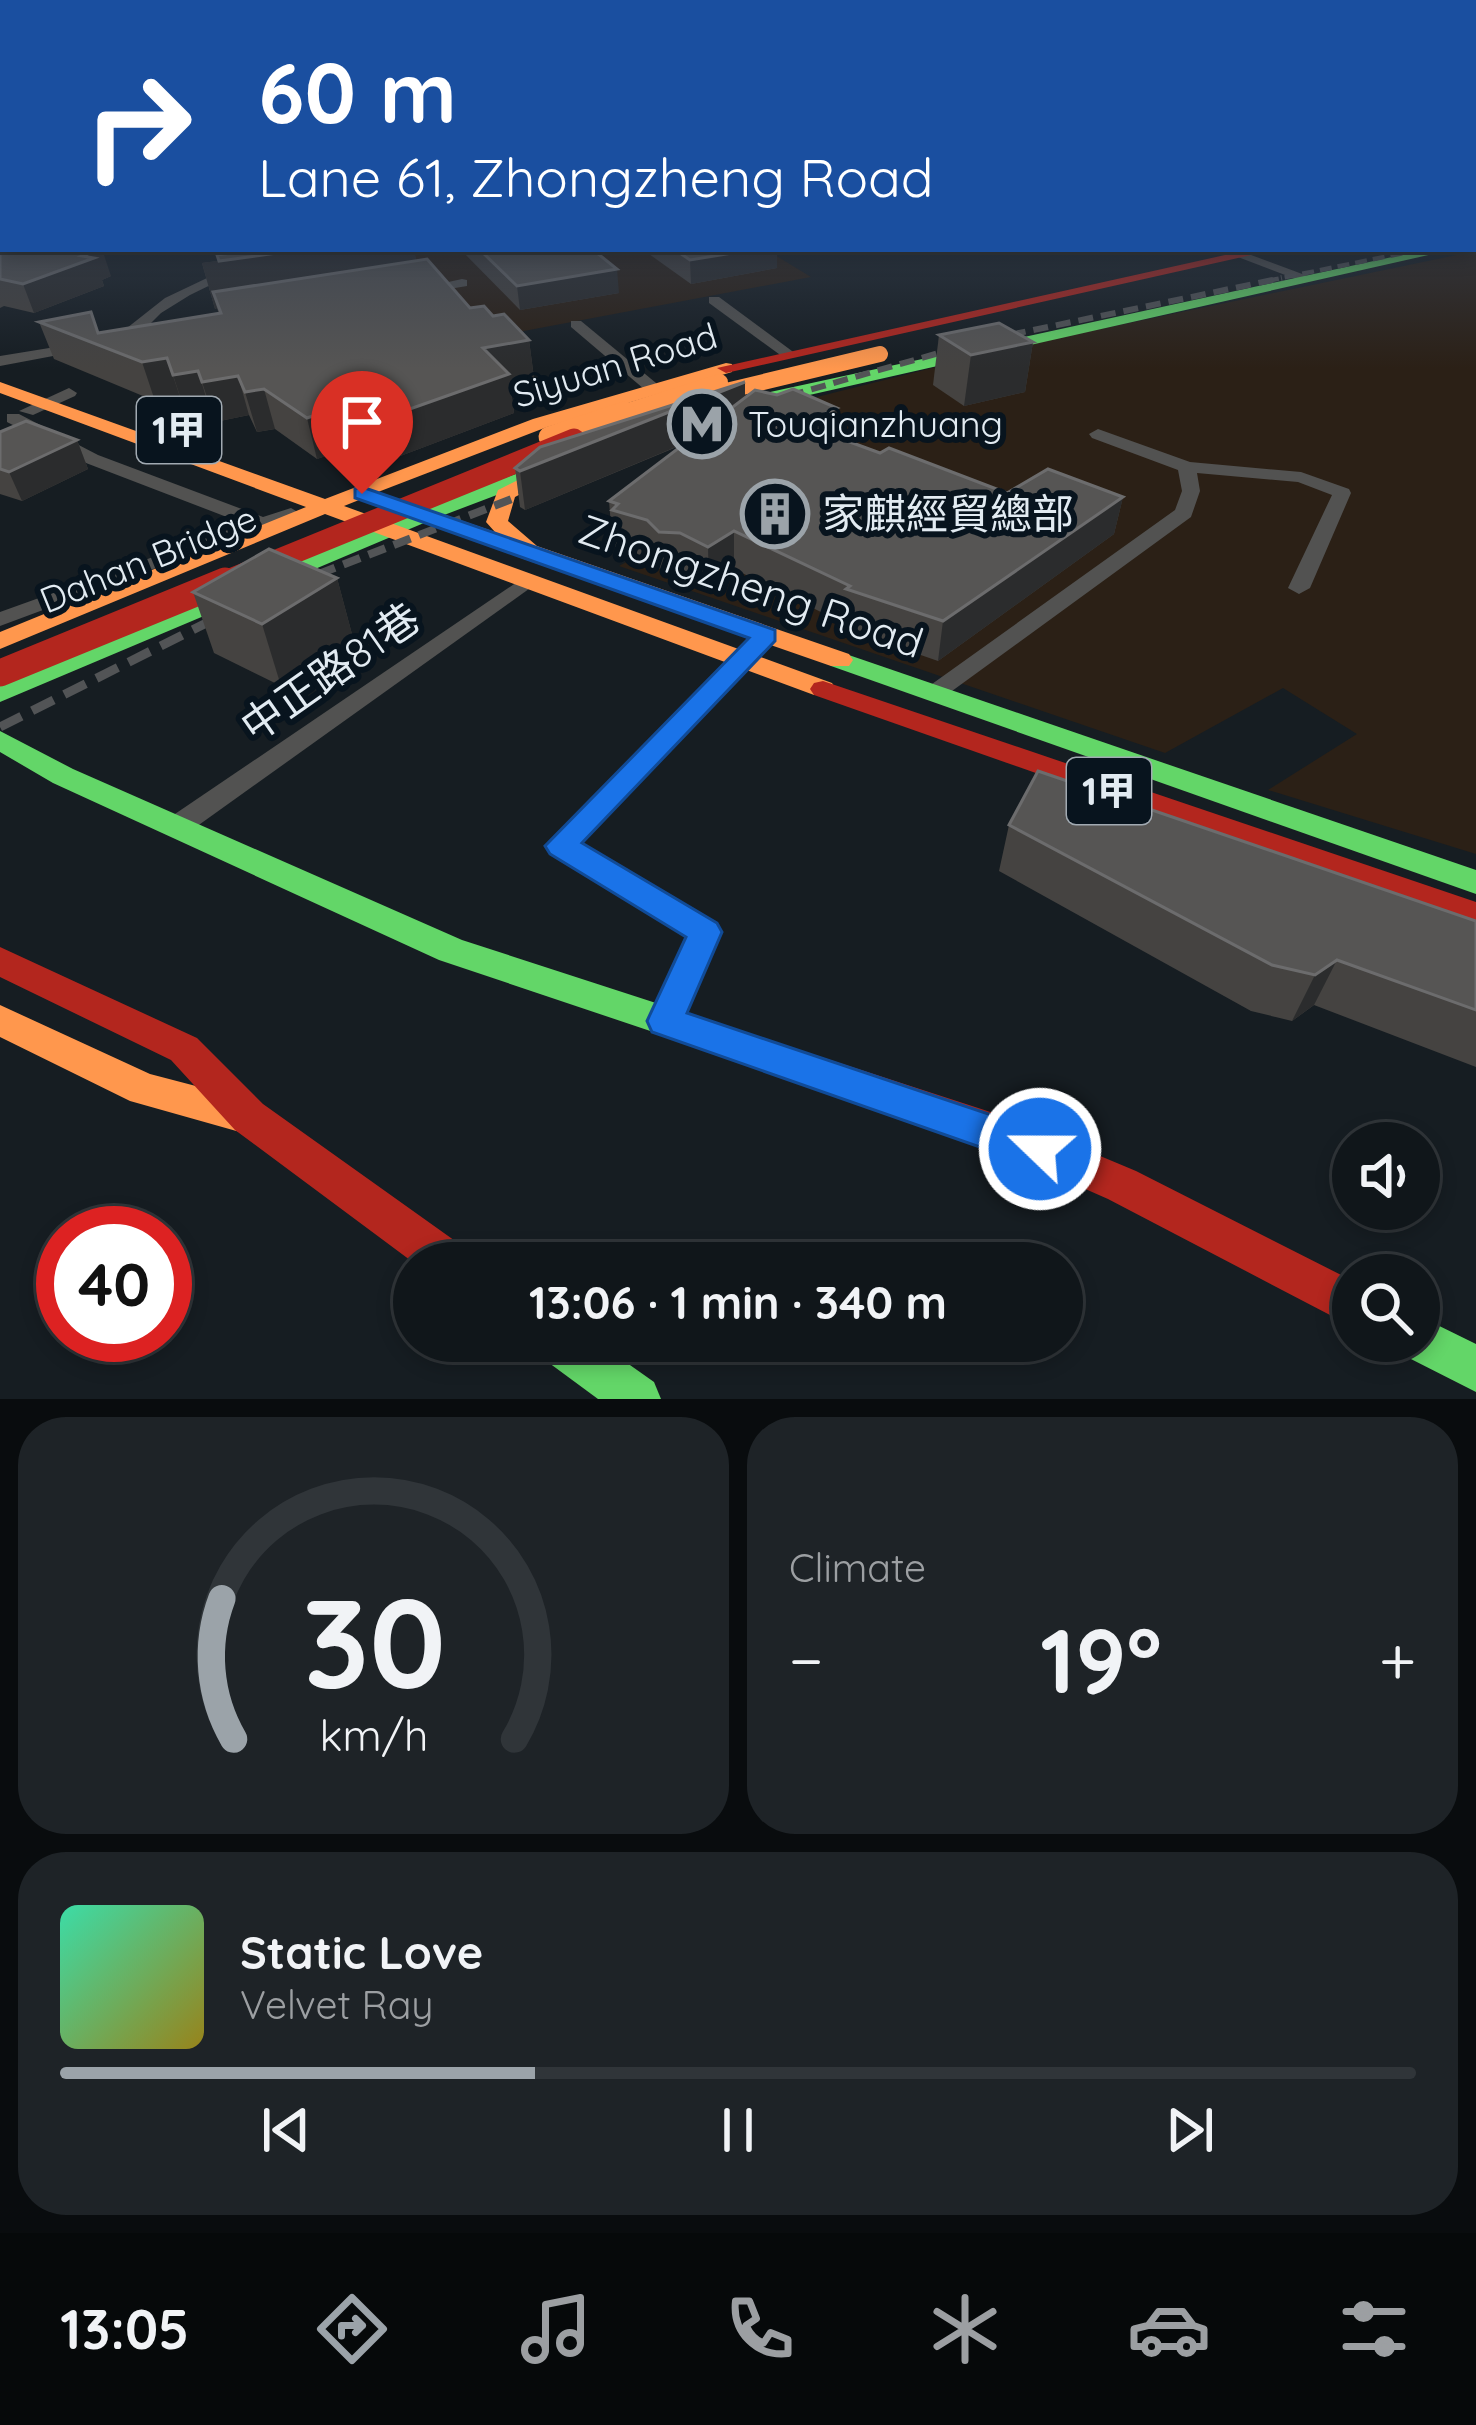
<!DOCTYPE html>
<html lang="en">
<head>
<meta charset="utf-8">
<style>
	body { margin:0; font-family:Quicksand,"Noto Sans TC",sans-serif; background:#1e2327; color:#f1f3f6; height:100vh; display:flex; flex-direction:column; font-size:45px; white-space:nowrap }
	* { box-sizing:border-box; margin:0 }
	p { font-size:39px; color:#9c9fa2 }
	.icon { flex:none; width:66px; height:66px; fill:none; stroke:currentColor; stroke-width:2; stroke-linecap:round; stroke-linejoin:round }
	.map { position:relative; height:1399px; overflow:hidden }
	.details { display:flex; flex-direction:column; gap:18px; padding:18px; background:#090c0e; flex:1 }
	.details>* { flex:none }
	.top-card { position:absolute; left:0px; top:0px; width:1476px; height:252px; box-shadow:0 6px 18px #0003,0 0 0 3px #303539; background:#1a4fa0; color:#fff; overflow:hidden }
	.controls { position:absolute; left:1332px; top:1122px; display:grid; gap:24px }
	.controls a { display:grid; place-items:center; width:108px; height:108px; border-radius:50%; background:#10161a; box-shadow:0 6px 18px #0003,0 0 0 3px #303539; font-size:60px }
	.speed { position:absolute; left:36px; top:1206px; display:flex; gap:24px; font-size:60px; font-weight:700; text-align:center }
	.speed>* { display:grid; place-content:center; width:156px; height:156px; border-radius:50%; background:#10161a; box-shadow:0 6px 18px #0003,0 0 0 3px #303539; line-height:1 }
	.speed .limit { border:18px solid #d22; background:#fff; color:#111 }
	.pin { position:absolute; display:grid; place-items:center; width:102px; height:102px; color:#fff; margin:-123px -51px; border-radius:50% 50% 50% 0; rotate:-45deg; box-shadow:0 0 12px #0007 }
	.pin .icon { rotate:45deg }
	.me { position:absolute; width:132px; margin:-66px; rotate:292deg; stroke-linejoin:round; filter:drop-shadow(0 0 9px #0008) }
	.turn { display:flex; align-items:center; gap:42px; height:252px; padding:0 60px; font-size:54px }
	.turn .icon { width:156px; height:156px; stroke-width:2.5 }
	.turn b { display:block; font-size:84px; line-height:102px }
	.big { font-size:90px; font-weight:700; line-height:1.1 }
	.details .widget { flex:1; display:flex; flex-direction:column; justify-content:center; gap:18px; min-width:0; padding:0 42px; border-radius:48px; background:#1e2327 }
	.details .dial { align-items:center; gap:0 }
	.dial svg { height:312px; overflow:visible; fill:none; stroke:#303539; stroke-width:7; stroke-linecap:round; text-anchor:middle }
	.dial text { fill:#f1f3f6; stroke:none }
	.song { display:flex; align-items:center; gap:36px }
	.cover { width:144px; height:144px; border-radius:18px; background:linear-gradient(135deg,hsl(160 70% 55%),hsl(50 70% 35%)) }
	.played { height:12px; border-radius:6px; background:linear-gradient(90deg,#9ba3a9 35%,#303539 35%) }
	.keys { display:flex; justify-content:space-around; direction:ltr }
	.heat { display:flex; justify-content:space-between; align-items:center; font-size:66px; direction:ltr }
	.details .tiles { flex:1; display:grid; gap:18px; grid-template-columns:1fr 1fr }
	.widget:last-child { grid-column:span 2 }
	.trip { position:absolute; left:393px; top:1242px; width:690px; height:120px; border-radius:60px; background:#10161a; box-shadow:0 6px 18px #0003,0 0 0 3px #303539; font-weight:700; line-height:120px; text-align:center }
	.tabs { display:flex; height:192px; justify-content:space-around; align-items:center; background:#06090a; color:#9c9fa2 }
	.tabs .icon { width:84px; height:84px }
	.tabs .current { color:#9ba3a9 }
	.tabs b { font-size:54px; color:#f1f3f6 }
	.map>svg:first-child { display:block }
	.industrial { fill:#2b2016 }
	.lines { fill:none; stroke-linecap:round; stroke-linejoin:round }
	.street { fill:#525251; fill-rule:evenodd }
	.fast { fill:#63d668; fill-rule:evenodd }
	.slow { fill:#ff974d; fill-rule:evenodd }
	.jam { fill:#b3261e; fill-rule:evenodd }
	.rail-far3 { stroke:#525456; stroke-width:4.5; stroke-dasharray:12 6; stroke-linecap:butt }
	.rail-far2 { stroke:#525456; stroke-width:6; stroke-dasharray:15 8; stroke-linecap:butt }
	.rail-far1 { stroke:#525456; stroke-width:8; stroke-dasharray:18 9; stroke-linecap:butt }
	.rail { stroke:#525456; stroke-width:9; stroke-dasharray:24 12; stroke-linecap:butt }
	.slow-bridge-far1 { stroke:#ff974d; stroke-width:16 }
	.slow-bridge { stroke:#ff974d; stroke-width:21 }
	.jam-bridge-far1 { stroke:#b3261e; stroke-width:21 }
	.jam-bridge { stroke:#b3261e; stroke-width:27 }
	.wall { fill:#454341 }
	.shaded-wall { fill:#2b2c2d }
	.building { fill:#565554; stroke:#6c6c6d; stroke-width:3 }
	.route { fill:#1a73e8; stroke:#114b97; stroke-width:3 }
	.labels { text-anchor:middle; stroke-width:12; stroke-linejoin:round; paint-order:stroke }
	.far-street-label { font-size:36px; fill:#e2ebf2; stroke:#08141e }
	.far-poi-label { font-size:36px; fill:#e2ebf2; stroke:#08141e; text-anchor:start }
	.shield { fill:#08141e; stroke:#a1aab2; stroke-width:3 }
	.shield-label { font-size:39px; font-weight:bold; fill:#e2ebf2 }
	.poi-label { font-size:42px; fill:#e2ebf2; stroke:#08141e; text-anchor:start }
	.street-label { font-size:42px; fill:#e2ebf2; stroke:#08141e }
</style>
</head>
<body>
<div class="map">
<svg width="1476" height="1399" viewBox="0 0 1476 1399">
	<rect width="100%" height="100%" fill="#161d22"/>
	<g class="industrial">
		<path d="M402 249H765L811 277 482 339Z"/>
		<path d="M1476 251V854L1268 790 1357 734 1283 688 1165 753 619 566 702 521 769 409 1028 344Z"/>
	</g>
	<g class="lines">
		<g class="street">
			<path d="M268 249H284L190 295 161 313 137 337 120 343 113 339 165 298Z"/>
			<path d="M1217 249H1235L1313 278 1301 281Z"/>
			<path d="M462 279 467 280V286L419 294 412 290Z"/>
			<path d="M709 297H719L796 354 783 357 709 303Z"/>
			<path d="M571 321H581L656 383V389H644L571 327Z"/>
			<path d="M80 343 87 347 85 350 0 366V356Z"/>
			<path d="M69 388 77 393 75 396 33 415 19 411Z"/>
			<path d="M7 414H19L98 455 263 517 291 508 301 514 0 626V612L245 524 86 463 7 422Z"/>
			<path d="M1098 429 1190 462 1301 472 1349 489 1351 493 1310 588 1299 594 1288 588 1332 495 1298 482 1197 473 1200 491 1191 517 941 699H925L921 694 925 689 1175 510 1182 491 1178 470 1092 438 1089 434Z"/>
			<path d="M526 576 533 578 536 582 533 586 189 832H169L165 825 169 818Z"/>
			<path d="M766 629 774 631 777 636 774 641 580 844 716 924 720 932 676 1031 665 1035 654 1031 649 1021 688 936 551 853 547 846 758 631Z"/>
		</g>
		<g class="fast">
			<path d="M1476 239V247L1473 248V240Z"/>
			<path d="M1429 249H1455L752 408 743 402 752 396Z"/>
			<path d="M563 457 570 459V467L431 520 0 702V684L415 510Z"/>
			<path d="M840 652 1476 870V894L831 666 827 660 831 654Z"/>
			<path d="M0 731 73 769 462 940 696 1016 701 1027 696 1038 683 1042 439 960 53 783 0 752Z"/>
			<path d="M1419 1316 1476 1344V1392L1403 1355 1397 1341H1419Z"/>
			<path d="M534 1341H596L654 1382 661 1399H598L541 1357Z"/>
		</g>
		<g class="slow">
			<path d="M726 363 732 364V372L547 427 378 492 495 532 486 522 498 490 522 478H536V486L515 497 508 521 537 546 849 654 853 660 849 666H831L524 559 364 498 344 506 832 683 836 689 832 695H814L325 514 0 649V632L306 507 0 393V382L325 499 533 419Z"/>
			<path d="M0 1005 150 1074 261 1103 266 1116 261 1129 247 1134 130 1101 0 1037Z"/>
		</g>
		<g class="jam">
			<path d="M1476 206V214L1473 215V207Z"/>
			<path d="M1252 249H1278L726 373 717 368Z"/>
			<path d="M823 681 1476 902V928L814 695 810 689 814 683Z"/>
			<path d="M0 947 197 1038 263 1104 465 1248 472 1263H414L235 1130 171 1060 0 977Z"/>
			<path d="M683 1012 1012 1119 1136 1171 1353 1281V1327L1108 1199 990 1147 670 1038 665 1027 670 1016Z"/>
		</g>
		<path class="rail-far3" d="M1267 281 1423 249"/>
		<path class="rail-far2" d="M767 402 981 341 1282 278"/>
		<path class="rail-far1" d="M293 584 548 485"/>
		<g class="rail">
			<path d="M291 585 301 581"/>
			<path d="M0 727 236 608"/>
		</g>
		<g class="slow-bridge-far1">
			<path d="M701 397 880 354"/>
			<path d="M616 415 720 382"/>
		</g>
		<path class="slow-bridge" d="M549 437 625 412"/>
		<path class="jam-bridge-far1" d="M218 584 574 439"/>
		<path class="jam-bridge" d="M0 673 225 581"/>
	</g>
	<g class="wall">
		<path d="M0 229 111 276 102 280 104 286 34 313 4 306 0 308Z"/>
		<path d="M414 249 416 261 470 308 493 316 529 340 534 378 510 383 514 413 366 469 340 451 317 459 275 429 257 432 249 415 215 422 210 410 186 415 180 397 155 401 54 359 39 322 91 312 99 333 219 314 217 308 215 309 202 263 218 261 217 255Z"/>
		<path d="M460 249H592L619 293 520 310Z"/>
		<path d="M642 249H777V268L691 284Z"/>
		<path d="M939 335 1033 342 1025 392 964 406 933 385Z"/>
		<path d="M745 382V398L837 408 835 437 880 453 1007 493 1123 497 1114 534 938 661 843 628V623L734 569 709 585 682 571 660 569 649 558 615 547 614 539 612 538 609 501 684 444 525 510 520 507 515 468Z"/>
		<path d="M0 432 77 440 88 469 22 501 0 494Z"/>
		<path d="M337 578 353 638 281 686 214 653 193 592Z"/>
		<path d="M1009 825 1476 921V1067L1314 1005 1292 1021 1251 1011 999 871Z"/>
	</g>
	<g class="shaded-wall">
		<path d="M1473 173H1476V200L1473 201Z"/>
		<path d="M0 185H3V212L0 215Z"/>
		<path d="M102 249 111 276 102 280 104 286 34 313 23 284Z"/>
		<path d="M306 249H414L419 278 213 292 217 308 215 309 202 263Z"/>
		<path d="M757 249H777V268L691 284 690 260Z"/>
		<path d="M617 269 619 293 520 310 517 286Z"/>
		<path d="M529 340 534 378 510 383 514 413 366 469 356 428 483 348Z"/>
		<path d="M1033 342 1025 392 964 406 971 355Z"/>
		<path d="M167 358 180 397 155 401 142 362Z"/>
		<path d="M198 371 210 410 186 415 173 375Z"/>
		<path d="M238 376 249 415 215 422 202 382Z"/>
		<path d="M745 382V418L525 510 520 471Z"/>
		<path d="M264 389 275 429 257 432 245 392Z"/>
		<path d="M837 408 835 443 801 424Z"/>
		<path d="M330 410 340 451 317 459 307 418Z"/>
		<path d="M77 440 88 469 22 501 9 472Z"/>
		<path d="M1123 497 1114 534 938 661 943 621Z"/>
		<path d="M734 531V569L709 585 708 547Z"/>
		<path d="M337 578 353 638 281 686 262 624Z"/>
		<path d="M1337 960 1314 1005 1292 1021 1315 975Z"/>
	</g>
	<g class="building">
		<path d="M0 229 3 230V249H100L82 256 94 258 23 284 0 279Z"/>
		<path d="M259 249H306L219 261 217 255Z"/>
		<path d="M479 249H592L617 269 517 286Z"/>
		<path d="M674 249H757L690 260Z"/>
		<path d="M427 259 470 308 484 306 493 316 504 314 529 340 483 348 509 374 356 428 330 410 307 418 264 389 245 392 238 376 202 382 198 371 173 375 167 358 142 362 39 322 91 312 98 333 221 313 213 292Z"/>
		<path d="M999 323 1033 342 971 355 939 335Z"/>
		<path d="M745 382 520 471 515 468 540 447Z"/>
		<path d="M793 389 837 408 801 424 880 453 889 448 1007 493 1048 469 1123 497 943 621 846 589 850 586 734 531 708 547 680 533 659 532 647 520 612 510 618 504 609 501 755 390 777 395Z"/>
		<path d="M26 421 77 440 9 472 0 469V432Z"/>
		<path d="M269 549 337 578 262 624 193 592Z"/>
		<path d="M1038 771 1476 921V1010L1337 960 1315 975 1272 965 1009 825Z"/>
	</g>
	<linearGradient id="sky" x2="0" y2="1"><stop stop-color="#0c1013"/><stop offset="0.47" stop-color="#36404f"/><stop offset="1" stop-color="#36404f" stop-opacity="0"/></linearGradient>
	<rect width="1476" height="369" fill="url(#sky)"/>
	<path class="route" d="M362 487 775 630V641L582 843 717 923 722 932 687 1013 1054 1136 1060 1149 1054 1163 1040 1168 652 1032 647 1021 686 937 550 854 545 846 749 638 355 498V489Z"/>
	<defs>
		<symbol id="metro-ring" viewBox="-11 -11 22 22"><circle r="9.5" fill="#08141e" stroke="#9ba3a9" stroke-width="1.5"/><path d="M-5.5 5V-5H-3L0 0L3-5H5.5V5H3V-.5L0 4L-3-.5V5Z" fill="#9ba3a9"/></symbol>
		<symbol id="building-ring" viewBox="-11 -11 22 22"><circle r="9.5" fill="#08141e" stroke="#9ba3a9" stroke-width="1.5"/><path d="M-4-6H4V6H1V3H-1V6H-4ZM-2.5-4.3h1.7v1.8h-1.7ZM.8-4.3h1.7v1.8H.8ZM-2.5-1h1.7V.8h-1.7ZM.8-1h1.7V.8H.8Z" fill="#9ba3a9"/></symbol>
	</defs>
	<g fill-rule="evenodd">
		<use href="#metro-ring" x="664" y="386" width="76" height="76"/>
		<use href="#building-ring" x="737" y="476" width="76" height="76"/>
	</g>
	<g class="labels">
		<g class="far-street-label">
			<text transform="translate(615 365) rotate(-17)" y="13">Siyuan Road</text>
			<text transform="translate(148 559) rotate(-22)" y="13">Dahan Bridge</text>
		</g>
		<g class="far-poi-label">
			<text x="748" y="437">Touqianzhuang</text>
		</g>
		<g class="shield">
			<rect x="137" y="397" width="84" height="66" rx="9"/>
			<rect x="1067" y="758" width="84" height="66" rx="9"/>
		</g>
		<g class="shield-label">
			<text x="179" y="444">1甲</text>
			<text x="1109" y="805">1甲</text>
		</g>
		<g class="poi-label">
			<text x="822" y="529">家麒經貿總部</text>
		</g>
		<g class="street-label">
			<text transform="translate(751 586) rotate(19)" y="15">Zhongzheng Road</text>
			<text transform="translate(330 672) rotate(-35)" y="15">中正路81巷</text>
		</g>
	</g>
</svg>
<div class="controls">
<a><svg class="icon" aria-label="sound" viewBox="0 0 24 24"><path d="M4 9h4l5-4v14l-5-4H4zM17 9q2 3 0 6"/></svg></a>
<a><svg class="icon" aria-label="search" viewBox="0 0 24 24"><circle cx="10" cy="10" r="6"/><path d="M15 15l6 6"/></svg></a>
</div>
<div class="speed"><div class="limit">40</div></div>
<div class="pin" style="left:362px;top:494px;background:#d93025"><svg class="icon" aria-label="arrive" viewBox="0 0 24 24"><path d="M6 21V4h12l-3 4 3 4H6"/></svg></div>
<svg class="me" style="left:1040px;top:1149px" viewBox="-20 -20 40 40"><circle r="17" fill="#1a73e8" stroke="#fff" stroke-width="3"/><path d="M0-11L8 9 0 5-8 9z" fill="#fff"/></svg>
<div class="trip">13:06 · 1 min · 340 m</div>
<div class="top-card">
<div class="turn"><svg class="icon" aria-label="right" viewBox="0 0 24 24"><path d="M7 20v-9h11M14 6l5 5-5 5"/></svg><div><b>60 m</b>Lane 61, Zhongzheng Road</div></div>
</div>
</div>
<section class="details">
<div class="tiles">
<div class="widget dial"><svg viewBox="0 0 100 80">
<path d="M14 69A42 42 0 1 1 86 69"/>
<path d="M14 69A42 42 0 0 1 11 33" stroke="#9ba3a9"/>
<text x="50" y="56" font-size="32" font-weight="700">30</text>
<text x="50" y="72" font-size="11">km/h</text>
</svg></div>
<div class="widget"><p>Climate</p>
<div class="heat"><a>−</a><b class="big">19°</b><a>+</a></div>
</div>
<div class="widget">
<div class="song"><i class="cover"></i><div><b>Static Love</b><p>Velvet Ray</p></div></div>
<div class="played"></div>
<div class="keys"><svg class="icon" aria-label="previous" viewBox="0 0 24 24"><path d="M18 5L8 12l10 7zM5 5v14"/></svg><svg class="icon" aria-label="pause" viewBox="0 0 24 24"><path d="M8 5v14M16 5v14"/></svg><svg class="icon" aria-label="next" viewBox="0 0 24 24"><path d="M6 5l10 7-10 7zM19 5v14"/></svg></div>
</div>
</div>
</section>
<nav class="tabs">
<b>13:05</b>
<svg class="icon current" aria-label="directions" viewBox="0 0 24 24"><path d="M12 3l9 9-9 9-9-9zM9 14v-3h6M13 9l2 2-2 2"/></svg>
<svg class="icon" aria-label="music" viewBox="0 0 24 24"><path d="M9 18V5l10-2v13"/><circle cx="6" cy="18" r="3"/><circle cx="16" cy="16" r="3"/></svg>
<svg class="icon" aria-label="phone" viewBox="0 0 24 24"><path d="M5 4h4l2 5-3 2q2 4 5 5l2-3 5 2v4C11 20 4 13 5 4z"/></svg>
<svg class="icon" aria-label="climate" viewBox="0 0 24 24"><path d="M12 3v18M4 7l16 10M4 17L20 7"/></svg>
<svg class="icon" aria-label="car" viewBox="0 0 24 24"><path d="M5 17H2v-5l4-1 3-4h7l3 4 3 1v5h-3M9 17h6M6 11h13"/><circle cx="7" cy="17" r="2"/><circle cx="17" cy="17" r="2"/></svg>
<svg class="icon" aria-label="filters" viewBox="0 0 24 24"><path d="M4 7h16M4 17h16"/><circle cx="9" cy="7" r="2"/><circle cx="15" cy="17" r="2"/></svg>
</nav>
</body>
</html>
